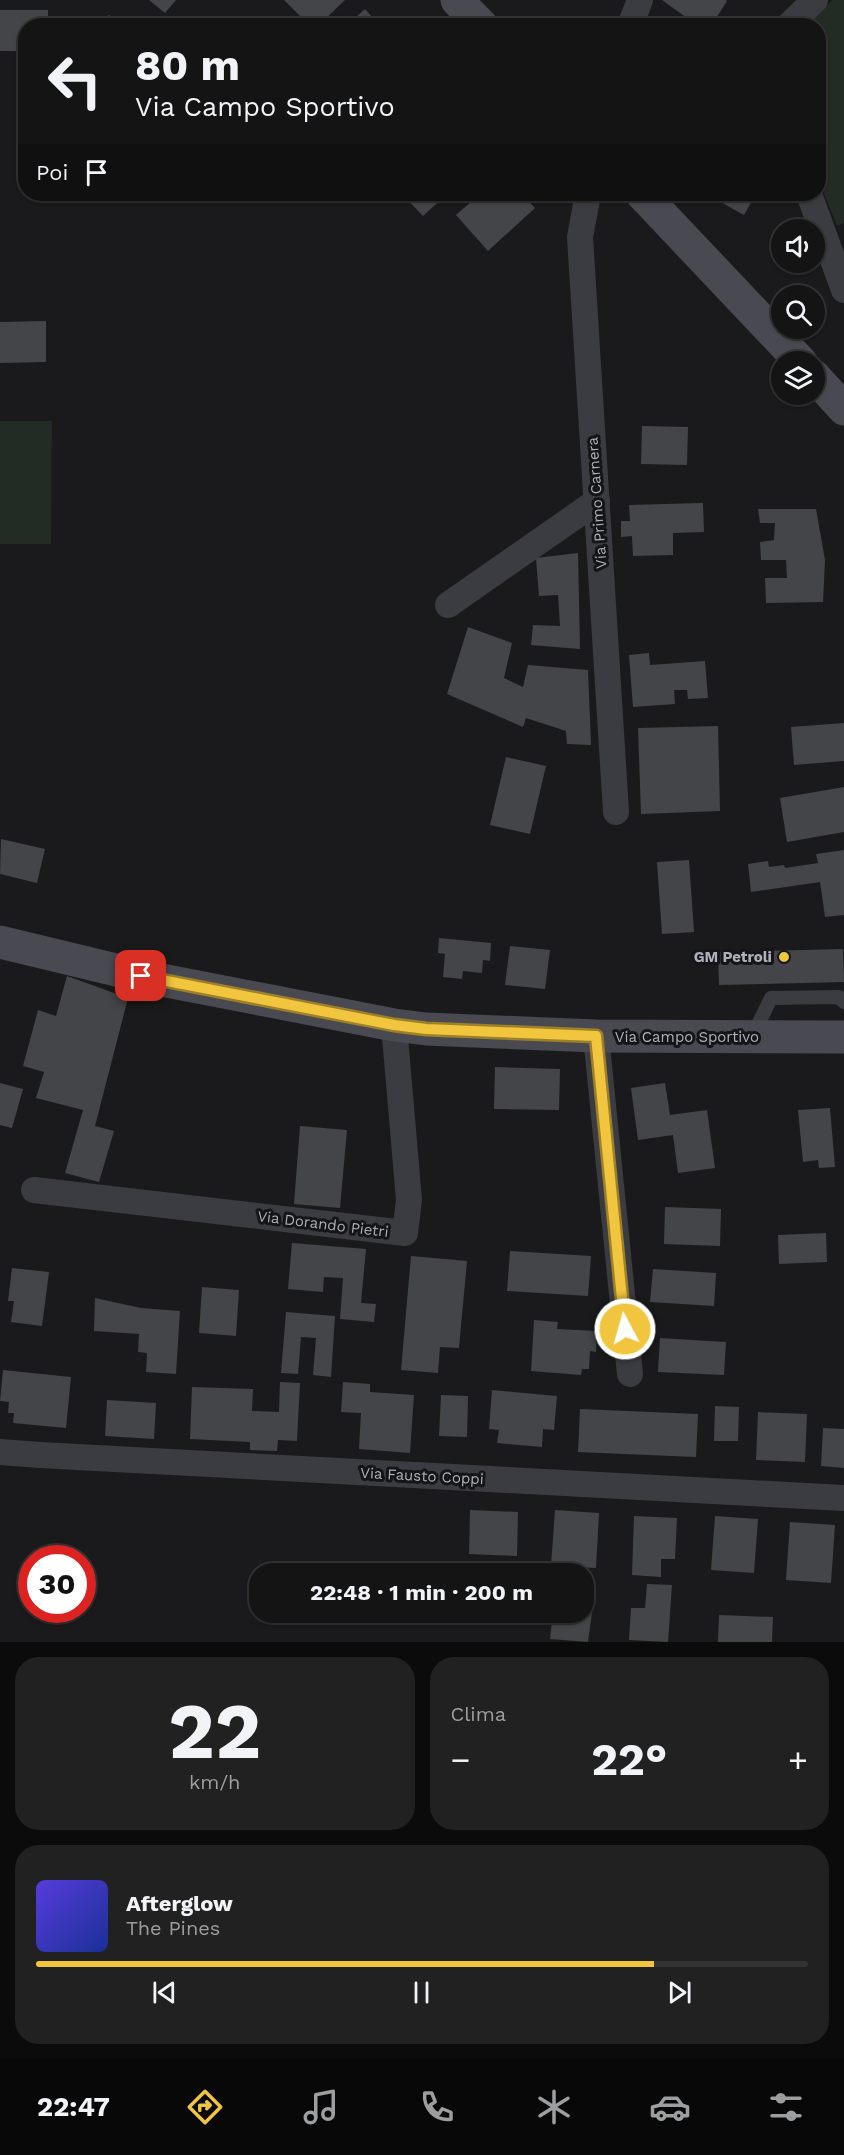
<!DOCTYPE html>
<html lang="it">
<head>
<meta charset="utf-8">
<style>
	body { margin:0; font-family:"Work Sans",sans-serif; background:#212122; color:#f1f3f6; height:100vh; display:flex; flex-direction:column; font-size:22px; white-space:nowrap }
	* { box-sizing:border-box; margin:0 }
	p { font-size:20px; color:#9d9ea0 }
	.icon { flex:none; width:33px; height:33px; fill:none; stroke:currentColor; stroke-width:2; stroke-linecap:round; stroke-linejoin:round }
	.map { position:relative; height:1642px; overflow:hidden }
	.sheet { display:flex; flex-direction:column; gap:15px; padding:15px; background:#0b0b0c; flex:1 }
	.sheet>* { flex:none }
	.guide { position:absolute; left:18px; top:18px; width:808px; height:183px; border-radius:24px; box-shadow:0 2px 4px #0004,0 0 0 2px #333334; background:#141415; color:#f1f3f6; overflow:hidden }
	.controls { position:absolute; left:771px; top:219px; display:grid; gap:12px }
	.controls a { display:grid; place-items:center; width:54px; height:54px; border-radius:50%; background:#141415; box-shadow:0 2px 4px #0004,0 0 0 2px #333334; font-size:30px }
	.speed { position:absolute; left:18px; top:1545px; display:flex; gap:12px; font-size:30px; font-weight:700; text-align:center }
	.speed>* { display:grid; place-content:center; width:78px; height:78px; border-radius:50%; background:#141415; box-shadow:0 2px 4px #0004,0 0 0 2px #333334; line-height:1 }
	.speed .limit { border:9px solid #d22; background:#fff; color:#111 }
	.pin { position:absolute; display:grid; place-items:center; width:51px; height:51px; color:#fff; margin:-26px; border-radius:12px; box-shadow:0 3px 9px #0006 }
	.me { position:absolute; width:66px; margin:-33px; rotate:354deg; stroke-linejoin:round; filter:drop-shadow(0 0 4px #0008) }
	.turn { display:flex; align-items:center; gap:21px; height:126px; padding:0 18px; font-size:27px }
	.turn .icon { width:78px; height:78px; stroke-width:2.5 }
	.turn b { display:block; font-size:42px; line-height:51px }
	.then { display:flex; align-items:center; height:57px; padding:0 18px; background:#0003; gap:12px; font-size:22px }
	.big { font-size:45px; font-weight:700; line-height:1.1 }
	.sheet .tile { flex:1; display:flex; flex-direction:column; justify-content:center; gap:9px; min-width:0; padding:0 21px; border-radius:24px; background:#212122 }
	.sheet .dial { align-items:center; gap:0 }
	.dial b { font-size:78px; line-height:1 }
	.song { display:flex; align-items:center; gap:18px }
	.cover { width:72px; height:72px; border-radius:9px; background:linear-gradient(135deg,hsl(250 70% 55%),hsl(230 70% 35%)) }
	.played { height:6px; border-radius:3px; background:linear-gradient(90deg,#f1c53d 80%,#333334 80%) }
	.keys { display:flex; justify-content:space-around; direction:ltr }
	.heat { display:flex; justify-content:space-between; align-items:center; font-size:33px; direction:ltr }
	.sheet .tiles { flex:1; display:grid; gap:15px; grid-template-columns:1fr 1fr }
	.tile:last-child { grid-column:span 2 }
	.trip { position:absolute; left:249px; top:1563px; width:345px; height:60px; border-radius:24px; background:#141415; box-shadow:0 2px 4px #0004,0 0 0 2px #333334; font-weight:700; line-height:60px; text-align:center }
	.tabs { display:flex; height:96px; justify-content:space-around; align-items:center; background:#080808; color:#9d9ea0 }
	.tabs .icon { width:42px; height:42px }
	.tabs .active { color:#f1c53d }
	.tabs b { font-size:27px; color:#f1f3f6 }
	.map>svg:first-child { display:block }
	.green { fill:#222b24 }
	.building { fill:#444549 }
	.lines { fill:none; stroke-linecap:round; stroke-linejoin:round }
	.lane { stroke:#3b3c41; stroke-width:14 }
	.street { stroke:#3b3c41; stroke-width:26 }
	.secondary { stroke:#494a51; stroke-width:33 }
	.route-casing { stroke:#9d8028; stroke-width:15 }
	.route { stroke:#f1c53d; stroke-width:10 }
	.poi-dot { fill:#f1c53d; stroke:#151517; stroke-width:2 }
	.labels { text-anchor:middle; stroke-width:6; stroke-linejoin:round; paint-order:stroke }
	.street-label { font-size:15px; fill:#adb0bc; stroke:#151517 }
	.poi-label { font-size:15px; font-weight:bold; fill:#adb0bc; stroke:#151517; text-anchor:end }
</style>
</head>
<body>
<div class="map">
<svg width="844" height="1642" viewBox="0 0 844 1642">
	<rect width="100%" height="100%" fill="#1a1a1c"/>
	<g class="green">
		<path d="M833 0H844V223L837 226 819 181V26H804Z"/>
		<path d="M0 421H52L51 544H0Z"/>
	</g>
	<g class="building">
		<path d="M149 0H176L165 13Z"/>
		<path d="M284 0H345L322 22 325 26H292L301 17Z"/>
		<path d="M662 0H726L727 1 711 26H698Z"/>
		<path d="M365 9 380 26H346Z"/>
		<path d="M0 10H48V26H26V57H18V51H0Z"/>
		<path d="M108 15 136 25 135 26H104Z"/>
		<path d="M402 194H447L423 216Z"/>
		<path d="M480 194H522L535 208 488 251 456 215Z"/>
		<path d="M718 194H756L744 215 715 199Z"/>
		<path d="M46 321V362L0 363V322Z"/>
		<path d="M642 426 688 427 687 465 641 464Z"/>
		<path d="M703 503 704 532 673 533V555L633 556 632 536 621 537V521H630L629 505Z"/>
		<path d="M758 509H816L825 560 823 602 766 603 765 578H787L786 560H761L760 542 774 540 775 523H760Z"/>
		<path d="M578 553 580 649 531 645 533 625 560 626 558 595 539 596 536 558Z"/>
		<path d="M468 627 512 643 504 678 523 687 528 665 588 670 591 745 567 744 566 731 526 718 523 727 447 694Z"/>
		<path d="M649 653 650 665 705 661 708 698 688 699 687 690H674L675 704 633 707 629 655Z"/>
		<path d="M844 723V761L794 765 791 727Z"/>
		<path d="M718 726 720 811 641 814 638 728Z"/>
		<path d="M506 757 546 766 530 834 490 825Z"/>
		<path d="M844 787V832L787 842 780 798Z"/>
		<path d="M1 839 45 849 37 883 0 874Z"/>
		<path d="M844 850V915L825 917 820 882 751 892 748 864 768 861 769 867 784 865 785 868 818 863 816 854Z"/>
		<path d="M689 860 694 932 662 934 657 862Z"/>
		<path d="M439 938 491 943 490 961 483 960 482 973 463 971 462 979 443 977 445 954 438 953Z"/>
		<path d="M510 946 550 950 545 989 505 985Z"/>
		<path d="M843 949 844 982 719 985 718 952Z"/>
		<path d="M67 976 128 998 95 1126 114 1131 99 1182 65 1173 83 1110 36 1098 44 1072 23 1066 38 1010 56 1016Z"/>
		<path d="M495 1067 560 1069 559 1110 494 1109Z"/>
		<path d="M0 1083 23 1089 12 1128 0 1125Z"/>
		<path d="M665 1083 670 1115 707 1110 715 1168 678 1173 673 1135 638 1140 631 1088Z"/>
		<path d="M830 1108 835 1167 819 1168 818 1160 803 1162 798 1110Z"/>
		<path d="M300 1126 347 1130 340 1208 294 1204Z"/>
		<path d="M665 1207 721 1209 720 1246 664 1244Z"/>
		<path d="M826 1233 827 1262 779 1264 778 1235Z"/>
		<path d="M292 1243 366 1249 361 1303 376 1304 374 1322 340 1319 343 1278 324 1277 323 1292 288 1289Z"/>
		<path d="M510 1251 591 1256 588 1296 507 1291Z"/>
		<path d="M411 1256 467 1261 459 1348 440 1347 438 1373 401 1370Z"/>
		<path d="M12 1268 49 1272 42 1326 11 1322 14 1301H8Z"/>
		<path d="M653 1269 716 1273 714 1306 650 1302Z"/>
		<path d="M202 1287 239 1290 236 1336 199 1333Z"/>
		<path d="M95 1298 141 1308 180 1311 176 1374 146 1372 147 1353 138 1352 139 1334 94 1331Z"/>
		<path d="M286 1312 335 1316 331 1377 313 1375 316 1338 301 1337 298 1374 281 1373Z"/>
		<path d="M534 1320 558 1322 557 1329 597 1331 596 1352 590 1351 589 1369H582L581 1375 531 1371Z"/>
		<path d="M660 1338 726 1342 724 1375 658 1372Z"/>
		<path d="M3 1370 71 1377 66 1428 13 1423 14 1413H8L9 1402 0 1401Z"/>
		<path d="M280 1382 300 1383 297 1441 278 1440 277 1451 250 1450V1442L190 1439 192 1387 253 1389 252 1411 279 1412Z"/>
		<path d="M343 1382 370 1384V1392L414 1395 410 1453 359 1449 361 1413 341 1412Z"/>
		<path d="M492 1390 557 1396 554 1430 543 1429 542 1447 497 1443 499 1430 489 1429Z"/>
		<path d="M441 1395 468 1396 467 1437 439 1436Z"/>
		<path d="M107 1400 156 1403 154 1439 105 1436Z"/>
		<path d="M715 1406 739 1407 738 1441H714Z"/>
		<path d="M580 1409 698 1414 696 1457 578 1452Z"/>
		<path d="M758 1412 807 1414 805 1462 756 1460Z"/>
		<path d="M823 1428 844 1429V1468L821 1466Z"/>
		<path d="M470 1510 518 1512 517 1556 469 1554Z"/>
		<path d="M555 1510 599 1513 596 1568 551 1566Z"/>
		<path d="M634 1516 677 1518 675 1559H661V1577L632 1575Z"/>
		<path d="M715 1516 758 1519 754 1573 711 1570Z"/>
		<path d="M790 1522 835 1525 831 1583 786 1580Z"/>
		<path d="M647 1584 672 1585 668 1642 629 1640 631 1608H645Z"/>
		<path d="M584 1604 593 1605 588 1642 550 1639 553 1612H584Z"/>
		<path d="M719 1615 773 1617 772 1642H718Z"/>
	</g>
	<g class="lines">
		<path class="lane" d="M752 1037 771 998 839 997 844 1002"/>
		<g class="street">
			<path d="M630 26 640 0"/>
			<path d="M788 26 815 0"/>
			<path d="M588 194 580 237 616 812"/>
			<path d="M809 194 844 290"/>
			<path d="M448 605 597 501"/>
			<path d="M596 1036 630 1374"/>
			<path d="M34 1190 405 1233 409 1200 394 1025"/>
			<path d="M0 1452 40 1455 844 1498"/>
		</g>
		<g class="secondary">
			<path d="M457 0 482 26"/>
			<path d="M642 194 801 362"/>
			<path d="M814 376 844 409"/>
			<path d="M0 942 141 976 394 1025 426 1029 596 1036 844 1037"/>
		</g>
	</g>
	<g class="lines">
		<defs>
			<path id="route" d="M141 976 394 1025 426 1029 596 1036 625 1329"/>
		</defs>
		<use href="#route" class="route-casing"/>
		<use href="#route" class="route"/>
	</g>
	<circle class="poi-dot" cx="784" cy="957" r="6"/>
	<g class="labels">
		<g class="street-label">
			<text transform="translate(597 503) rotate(-94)" y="5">Via Primo Carnera</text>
			<text x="687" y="1042">Via Campo Sportivo</text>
			<text transform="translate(323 1224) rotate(7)" y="5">Via Dorando Pietri</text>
			<text transform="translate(422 1476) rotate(3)" y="5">Via Fausto Coppi</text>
		</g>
		<g class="poi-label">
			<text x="772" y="962">GM Petroli</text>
		</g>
	</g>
</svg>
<div class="controls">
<a><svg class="icon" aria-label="sound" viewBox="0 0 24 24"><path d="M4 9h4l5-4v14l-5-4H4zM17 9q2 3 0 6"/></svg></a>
<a><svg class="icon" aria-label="search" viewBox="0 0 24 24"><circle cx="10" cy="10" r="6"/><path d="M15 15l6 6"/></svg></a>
<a><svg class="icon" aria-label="layers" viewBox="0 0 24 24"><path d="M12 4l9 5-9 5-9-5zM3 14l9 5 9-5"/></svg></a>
</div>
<div class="speed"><div class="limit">30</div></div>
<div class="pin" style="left:141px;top:976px;background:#d93025"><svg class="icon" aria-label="arrive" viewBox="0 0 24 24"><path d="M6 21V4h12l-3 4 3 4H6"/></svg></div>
<svg class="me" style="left:625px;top:1329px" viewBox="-20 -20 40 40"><circle r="17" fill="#f1c53d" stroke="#fff" stroke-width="3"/><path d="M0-11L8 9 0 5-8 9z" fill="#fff"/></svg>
<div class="trip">22:48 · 1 min · 200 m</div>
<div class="guide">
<div class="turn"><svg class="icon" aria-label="left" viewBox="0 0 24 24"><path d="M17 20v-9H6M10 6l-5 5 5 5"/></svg><div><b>80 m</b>Via Campo Sportivo</div></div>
<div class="then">Poi<svg class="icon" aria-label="arrive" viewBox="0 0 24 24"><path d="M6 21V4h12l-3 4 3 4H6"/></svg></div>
</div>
</div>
<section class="sheet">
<div class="tiles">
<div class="tile dial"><b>22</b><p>km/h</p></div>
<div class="tile"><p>Clima</p>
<div class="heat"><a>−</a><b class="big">22°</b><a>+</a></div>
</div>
<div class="tile">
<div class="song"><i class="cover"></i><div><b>Afterglow</b><p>The Pines</p></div></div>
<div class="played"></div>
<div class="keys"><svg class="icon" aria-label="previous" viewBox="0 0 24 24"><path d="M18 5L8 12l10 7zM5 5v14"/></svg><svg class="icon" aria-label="pause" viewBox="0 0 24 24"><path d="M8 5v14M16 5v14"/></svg><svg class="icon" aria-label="next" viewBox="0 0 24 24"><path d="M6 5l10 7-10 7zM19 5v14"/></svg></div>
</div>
</div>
</section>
<nav class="tabs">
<b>22:47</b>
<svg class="icon active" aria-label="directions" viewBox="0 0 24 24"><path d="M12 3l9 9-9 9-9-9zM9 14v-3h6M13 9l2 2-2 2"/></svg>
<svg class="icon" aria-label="music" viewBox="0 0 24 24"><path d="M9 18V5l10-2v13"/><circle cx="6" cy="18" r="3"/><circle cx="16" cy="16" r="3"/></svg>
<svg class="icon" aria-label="phone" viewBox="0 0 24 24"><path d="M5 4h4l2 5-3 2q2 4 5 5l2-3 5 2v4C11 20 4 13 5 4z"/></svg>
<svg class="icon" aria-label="climate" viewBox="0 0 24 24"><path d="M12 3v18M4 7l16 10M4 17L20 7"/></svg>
<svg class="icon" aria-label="car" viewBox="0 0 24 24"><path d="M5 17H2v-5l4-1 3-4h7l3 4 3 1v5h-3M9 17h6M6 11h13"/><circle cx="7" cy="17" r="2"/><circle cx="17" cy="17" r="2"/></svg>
<svg class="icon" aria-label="filters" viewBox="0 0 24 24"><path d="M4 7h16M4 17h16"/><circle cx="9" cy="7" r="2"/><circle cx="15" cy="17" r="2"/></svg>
</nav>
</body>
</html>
